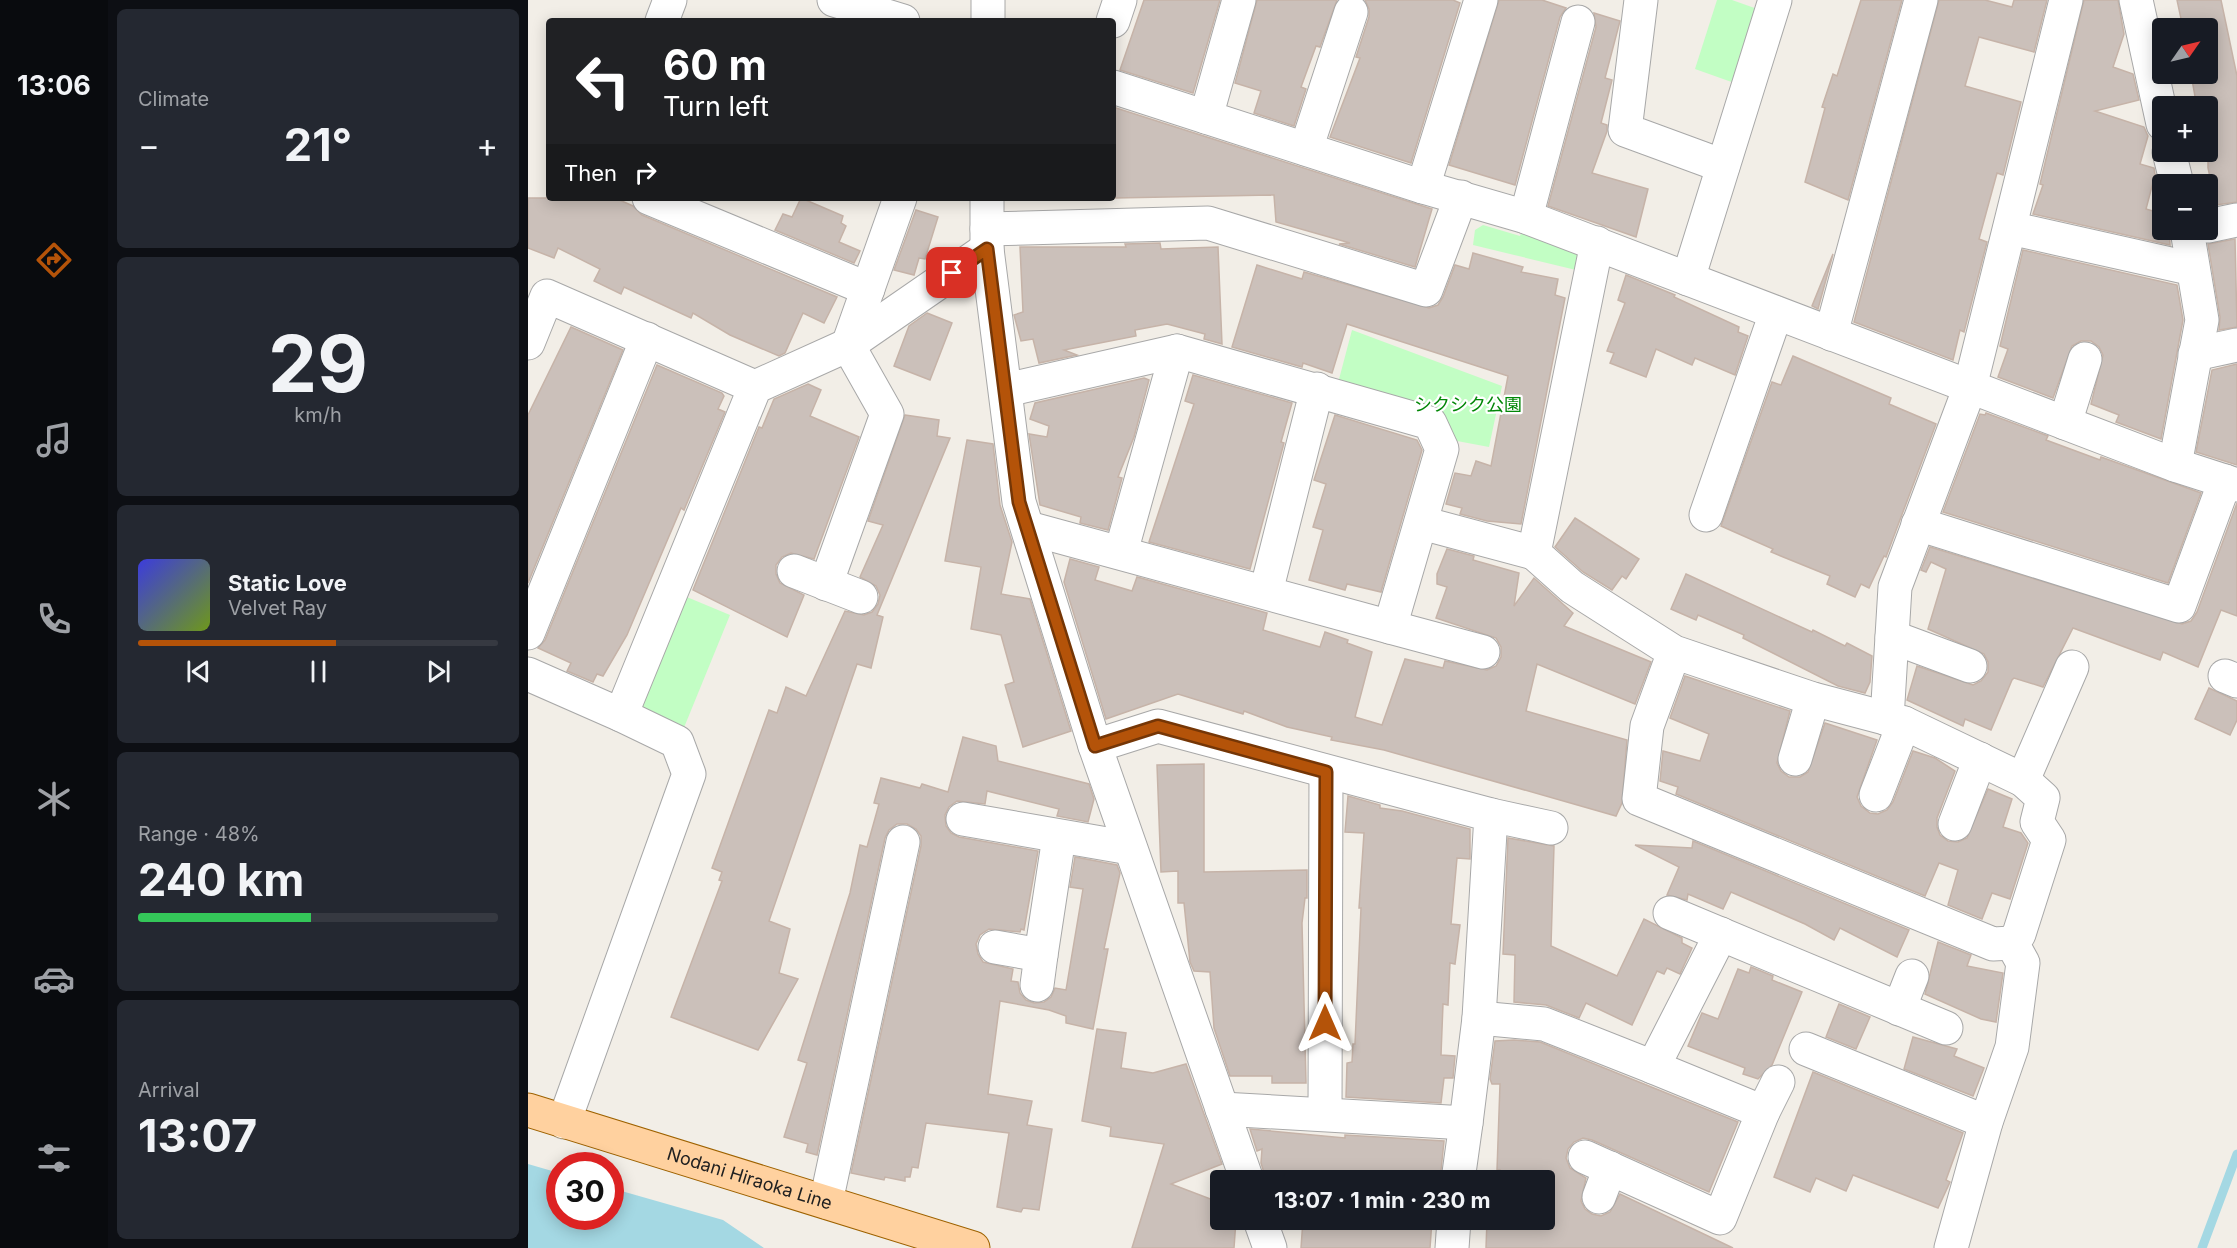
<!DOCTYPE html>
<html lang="en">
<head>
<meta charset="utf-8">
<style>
	body { margin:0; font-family:Inter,"Noto Sans JP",sans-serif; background:#242831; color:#f1f3f6; height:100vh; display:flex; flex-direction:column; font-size:22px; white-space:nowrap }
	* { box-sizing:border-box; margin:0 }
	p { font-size:20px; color:#9ea1a6 }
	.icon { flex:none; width:33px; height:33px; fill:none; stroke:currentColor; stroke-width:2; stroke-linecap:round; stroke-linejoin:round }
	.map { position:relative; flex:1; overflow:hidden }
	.drawer { display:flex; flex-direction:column; gap:9px; padding:9px; background:#0d0f14; width:420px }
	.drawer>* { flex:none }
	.top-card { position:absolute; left:18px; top:18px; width:570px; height:183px; border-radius:6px; box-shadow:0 3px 15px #0003; background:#202124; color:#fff; overflow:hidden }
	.needle { width:39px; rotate:56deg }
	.fabs { position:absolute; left:1624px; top:18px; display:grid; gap:12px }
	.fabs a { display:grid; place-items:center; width:66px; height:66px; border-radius:6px; background:#171b24; box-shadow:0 3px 15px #0003; font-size:30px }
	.speed { position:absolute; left:18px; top:1152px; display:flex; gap:12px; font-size:30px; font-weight:700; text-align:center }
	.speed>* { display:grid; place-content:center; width:78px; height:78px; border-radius:50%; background:#171b24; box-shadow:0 3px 15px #0003; line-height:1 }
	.speed .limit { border:9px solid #d22; background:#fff; color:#111 }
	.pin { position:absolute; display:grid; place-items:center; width:51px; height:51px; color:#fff; margin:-26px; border-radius:12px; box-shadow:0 3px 9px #0006 }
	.me { position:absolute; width:66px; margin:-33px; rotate:0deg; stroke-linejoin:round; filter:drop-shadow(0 0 4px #0008) }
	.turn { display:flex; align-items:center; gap:21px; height:126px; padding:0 18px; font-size:27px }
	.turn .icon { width:78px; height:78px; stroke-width:2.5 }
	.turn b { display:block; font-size:42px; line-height:51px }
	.then { display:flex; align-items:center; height:57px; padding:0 18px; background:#0003; gap:12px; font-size:22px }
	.big { font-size:45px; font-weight:700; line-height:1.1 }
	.drawer .tile { flex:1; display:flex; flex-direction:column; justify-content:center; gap:9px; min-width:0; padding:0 21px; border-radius:9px; background:#242831 }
	.drawer .dial { align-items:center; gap:0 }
	.dial b { font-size:78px; line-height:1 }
	.song { display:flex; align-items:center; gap:18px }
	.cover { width:72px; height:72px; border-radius:9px; background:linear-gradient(135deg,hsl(240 70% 55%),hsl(80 70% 35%)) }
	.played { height:6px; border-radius:3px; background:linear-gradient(90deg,#b45309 55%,#363941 55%) }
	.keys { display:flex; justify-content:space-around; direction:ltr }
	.heat { display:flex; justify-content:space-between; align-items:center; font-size:33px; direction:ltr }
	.charge { height:9px; border-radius:4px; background:linear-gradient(90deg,#34c759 48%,#363941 0) }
	.trip { position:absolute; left:682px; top:1170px; width:345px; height:60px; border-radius:6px; background:#171b24; box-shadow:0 3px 15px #0003; font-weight:700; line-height:60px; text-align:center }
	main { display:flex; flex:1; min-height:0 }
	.tab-bar { display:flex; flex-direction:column; width:108px; justify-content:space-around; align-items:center; background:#090b0e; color:#9ea1a6 }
	.tab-bar .icon { width:42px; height:42px }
	.tab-bar .active { color:#b45309 }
	.tab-bar b { font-size:27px; color:#f1f3f6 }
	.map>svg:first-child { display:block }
	.park { fill:#c2fec4 }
	.water { fill:#a4d8e3 }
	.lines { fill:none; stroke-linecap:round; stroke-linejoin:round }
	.stream { stroke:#a4d8e3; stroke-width:9 }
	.building { fill:#cbc0ba; stroke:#c6b3a8; stroke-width:1.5 }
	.minor-casing { stroke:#a8a8a8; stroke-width:35 }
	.major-casing { stroke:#9e6200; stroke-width:35 }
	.minor { stroke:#fff; stroke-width:33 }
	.major { stroke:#ffd19f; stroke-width:33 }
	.route-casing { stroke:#753606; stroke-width:15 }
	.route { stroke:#b45309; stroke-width:10 }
	.labels { text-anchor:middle; stroke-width:4.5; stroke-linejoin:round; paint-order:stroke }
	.park-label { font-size:18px; fill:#028707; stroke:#fff }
	.street-label { font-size:18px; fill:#212121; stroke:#fff }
</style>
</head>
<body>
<main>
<nav class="tab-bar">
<b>13:06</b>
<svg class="icon active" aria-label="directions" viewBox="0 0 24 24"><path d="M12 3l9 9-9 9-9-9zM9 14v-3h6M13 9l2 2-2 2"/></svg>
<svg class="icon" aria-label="music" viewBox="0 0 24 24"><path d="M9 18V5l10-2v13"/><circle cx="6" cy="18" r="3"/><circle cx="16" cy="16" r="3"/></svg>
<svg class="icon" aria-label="phone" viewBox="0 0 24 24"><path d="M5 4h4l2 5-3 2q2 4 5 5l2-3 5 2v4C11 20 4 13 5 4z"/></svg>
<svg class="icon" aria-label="climate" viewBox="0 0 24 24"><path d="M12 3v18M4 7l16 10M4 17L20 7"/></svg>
<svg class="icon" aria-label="car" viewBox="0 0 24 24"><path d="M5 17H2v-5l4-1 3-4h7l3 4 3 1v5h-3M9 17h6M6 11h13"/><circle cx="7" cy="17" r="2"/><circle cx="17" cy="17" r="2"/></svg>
<svg class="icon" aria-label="filters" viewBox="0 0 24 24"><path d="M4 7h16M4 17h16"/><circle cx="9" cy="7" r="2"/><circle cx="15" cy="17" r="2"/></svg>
</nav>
<section class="drawer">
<div class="tile"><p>Climate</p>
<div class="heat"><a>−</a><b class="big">21°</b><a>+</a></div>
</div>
<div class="tile dial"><b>29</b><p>km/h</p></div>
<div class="tile">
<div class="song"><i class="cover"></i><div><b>Static Love</b><p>Velvet Ray</p></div></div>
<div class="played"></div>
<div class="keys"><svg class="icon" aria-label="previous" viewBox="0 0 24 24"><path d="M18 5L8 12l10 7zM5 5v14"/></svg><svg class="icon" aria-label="pause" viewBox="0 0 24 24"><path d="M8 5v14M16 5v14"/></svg><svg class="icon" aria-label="next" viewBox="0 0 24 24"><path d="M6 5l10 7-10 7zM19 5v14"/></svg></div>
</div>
<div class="tile"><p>Range · 48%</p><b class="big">240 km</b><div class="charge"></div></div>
<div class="tile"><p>Arrival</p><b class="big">13:07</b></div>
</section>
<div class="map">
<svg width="1709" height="1248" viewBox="0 0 1709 1248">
	<rect width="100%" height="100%" fill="#f2eee7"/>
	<g class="park">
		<path d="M1189 0H1204L1235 11 1212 85 1167 69Z"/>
		<path d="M955 225 992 236 995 228 1053 245 1048 270 945 245 947 230Z"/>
		<path d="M824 330 974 386 961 447 929 441 913 417 810 383Z"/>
		<path d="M154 595 202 615 155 730 118 715 109 700Z"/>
	</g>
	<path class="water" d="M0 1164 31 1173 32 1216H82L83 1188 195 1220 236 1248H0Z"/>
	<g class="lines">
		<path class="stream" d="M1674 1248 1709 1154"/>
	</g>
	<g class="building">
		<path d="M616 0H692L665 93 592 70Z"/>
		<path d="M729 0H809L792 47 788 46 773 87 778 89 766 126 726 113 733 91 707 83Z"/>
		<path d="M837 0H925L932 3 883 163 802 137 832 58 828 57 841 17V9Z"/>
		<path d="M971 0H1014L1038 8 1032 17 987 185 921 165Z"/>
		<path d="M1333 0H1374L1320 200 1277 182 1297 108 1294 107 1305 74 1309 76Z"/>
		<path d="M1411 0H1457L1484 7 1486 0H1519L1506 52 1451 37 1437 86 1493 102 1475 175 1469 173 1451 239 1459 242 1436 332 1432 330 1425 360 1326 322Z"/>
		<path d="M1556 0H1590L1596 34 1585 67 1605 74 1611 100 1567 111 1616 127 1620 136 1612 164 1626 168 1627 175 1618 209 1635 214V230H1641L1642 245 1505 214 1515 185 1512 184Z"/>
		<path d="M1649 0H1693L1709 76V202L1688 205 1680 168V157H1685L1680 136V102H1668L1663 74H1680V28H1655Z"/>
		<path d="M1066 13 1092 21 1077 78 1084 80 1073 123 1079 125V131L1064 173 1120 189 1108 237 1020 206 1068 27Z"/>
		<path d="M585 107 904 209 887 267 811 244 822 243 748 222 746 195 587 198Z"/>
		<path d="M0 198H87L105 206 114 215 309 297 296 323 275 313 257 353 251 356 202 335 165 313 163 318 96 287 93 294 66 281 72 269 30 248 26 258 0 248Z"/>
		<path d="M273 198 315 216 313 223 318 226 311 242 332 251 326 263 247 230 255 214 264 217Z"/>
		<path d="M388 210 410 217 397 259 391 258 386 275 366 270Z"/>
		<path d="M1707 239 1709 327 1691 330 1692 317 1680 244Z"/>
		<path d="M632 243 633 249 690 247 694 344 676 339 677 334 639 324 607 330 608 336 536 350 549 355 511 363 505 339 493 341 486 315 495 312 492 247H598L597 244Z"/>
		<path d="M1495 250 1649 285 1655 320 1633 439 1588 422 1591 415 1563 404 1575 355 1571 347 1563 341H1553L1544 346 1525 398 1470 377 1480 349 1472 346Z"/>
		<path d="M945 253 995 267 993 272 1030 279 1027 295 1037 298 993 524 959 521 932 514 934 508 918 504 927 473 943 476 948 461 963 466 980 376 819 324 804 373 775 363 774 367 704 347 729 265 774 279 776 272 901 308 910 305 915 297 927 265 941 269Z"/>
		<path d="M1305 254 1290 309 1284 306Z"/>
		<path d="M1098 275 1147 295 1146 297 1211 327 1210 332 1220 336 1207 375 1167 358 1164 365 1128 349 1118 377 1082 363 1086 353 1079 351 1097 303 1090 300Z"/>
		<path d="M399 313 424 323 402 380 366 366 381 326Z"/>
		<path d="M43 327 95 350 0 583V415Z"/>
		<path d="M1265 356 1363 398 1361 404 1408 424 1358 557 1356 556 1341 588 1333 584 1327 597 1299 584 1302 576 1243 552 1245 549 1193 526 1244 382 1253 385Z"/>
		<path d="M1709 364V465L1668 452 1684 370Z"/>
		<path d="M129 365 194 393 196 396 190 409 197 412 156 510 153 508 99 635 75 676 69 674 65 682 39 671 43 663 10 648 17 640Z"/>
		<path d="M665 375 764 403 753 442 756 443 722 569 621 542 666 404 657 401Z"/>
		<path d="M616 378 621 380 606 437 590 477 594 478 580 530 552 523 553 517 512 505 501 434 519 437 521 426 502 419 507 403Z"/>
		<path d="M280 384 293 390 282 416 331 437 286 559 263 553 254 557 248 565V574L252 583 276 595 259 637 165 590 231 427 234 428 246 399Z"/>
		<path d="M1458 413 1520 436 1518 440 1572 460 1573 457 1673 493 1640 583 1415 512 1452 414 1457 415Z"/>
		<path d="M377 415 411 420 409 436 422 438 349 615 355 617 343 668 329 664 241 921 262 929 251 973 270 979 230 1050 143 1017 194 881 191 880 194 872 184 868 241 710 249 713 258 687 278 696 317 611 336 615 344 612 350 604 352 595 348 586 332 577 355 525 340 521Z"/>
		<path d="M807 415 889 440 894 450 853 592 819 584 817 590 781 580 795 530 785 527 798 484 786 480Z"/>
		<path d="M439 440 465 444 472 505 484 542 473 594 502 599 543 731 495 747 477 685 486 682 473 635 443 629 453 567 417 561Z"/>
		<path d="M1709 503V616L1693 610 1670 667 1635 652 1632 660 1545 628 1515 687 1486 678 1484 680 1463 730 1437 719 1435 726 1379 700 1389 666 1445 685 1453 681 1460 672V662L1456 654 1400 629 1418 569 1403 562 1398 572 1393 570 1402 547 1654 624 1663 621 1669 612Z"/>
		<path d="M1047 518 1111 559 1098 579 1094 576 1084 590 1055 572 1027 547Z"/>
		<path d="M919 549 946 556 945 560 991 573 986 606 1006 578 1045 613 1036 626 1123 662 1107 704 1009 664 998 711 1099 740 1094 803 1088 816 856 750 803 740 804 737 759 727 716 711 715 714 650 694 578 719 536 582 542 559 571 567 567 580 604 591 609 577 739 613 735 630 792 647 797 632 820 640 819 643 844 652 827 717 854 725 877 659 915 668 917 661 959 670 968 666 973 657V647L968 638 908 618 919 587 909 584V574Z"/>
		<path d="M1158 574 1284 632 1285 630 1317 646 1319 643 1344 656 1342 682 1337 693 1310 686 1215 638 1216 635 1170 615 1168 620 1143 609Z"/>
		<path d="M1157 676 1262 711 1249 763 1253 771 1261 777H1272L1280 772 1297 723 1349 740 1329 797 1333 806 1342 813 1350 814 1359 810 1365 802 1385 751 1407 758 1427 771 1409 818V827L1412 835 1420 841 1430 842 1439 838 1460 789 1484 799 1475 827 1493 833 1500 843 1482 899 1464 893 1454 919 1420 905 1430 870 1411 863 1397 896 1148 794 1150 787 1132 781 1135 751 1172 761 1181 734 1142 718Z"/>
		<path d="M1681 688 1709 701V720L1702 735 1667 719Z"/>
		<path d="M435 737 468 746 470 761 561 784 566 799 560 822 529 816 531 809 459 791 457 804 429 801 421 807 417 815 418 826 423 833 431 837 510 851 496 930 493 929 492 932 461 929 452 935 448 944 450 954 455 962 485 969 483 981 490 982 492 993 498 1000 506 1003 516 1002 523 997 527 988 538 990 555 889 542 887 547 857 589 865 592 873 576 949H580L565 1029 538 1023V1016L521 1010 472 1001 460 1094 504 1101 499 1125 524 1129 511 1210 495 1208 493 1212 469 1207 481 1133 398 1123 390 1168 384 1167 382 1177H377V1181L357 1177 356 1180 323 1173 393 846V836L388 829 379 824H369L361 830 357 838 289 1155 278 1152 280 1144 256 1137 279 1063 270 1060 322 893 332 845 339 847 351 804 346 803 353 778 392 788 394 784 420 792Z"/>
		<path d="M676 764V872L779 870V898H777L774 923 778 1083H744V1076H702L686 1028 682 972 666 971 662 962 656 903H650V871L633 872 629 765Z"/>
		<path d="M820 796 852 805V808L874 811 942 829V859L929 858 923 924 932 925 927 964 922 963 920 1005 915 1004 913 1055 927 1056 925 1078H916L913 1103 818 1097 819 1063 824 1062 825 1044H827L833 908H831L836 833 817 832Z"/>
		<path d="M980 838 1026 846 1023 946 1089 976 1116 919 1154 938V943L1164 948 1152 974 1139 968 1136 974 1129 971 1104 1025 1058 1003 1051 1018 1018 1005 986 1002 987 955 975 954Z"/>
		<path d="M1165 841 1381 930 1369 957 1312 928 1306 940 1277 924 1203 892 1195 909 1160 894 1159 900 1139 895 1151 867 1107 845 1164 848Z"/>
		<path d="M1410 942 1443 955 1439 966 1475 973 1468 1022 1453 1019 1397 994Z"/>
		<path d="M1223 967 1245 976 1244 980 1274 992 1244 1065 1230 1079 1215 1074 1217 1068 1160 1046 1174 1013 1190 1019 1210 969 1221 973Z"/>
		<path d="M1311 1004 1342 1017 1328 1049 1298 1037Z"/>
		<path d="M569 1029 598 1033 593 1068 625 1073 658 1064 694 1164 643 1184 693 1203V1220H708L706 1248H604L636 1144 582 1136 583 1127 554 1121Z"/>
		<path d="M1385 1037 1429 1049 1426 1056 1456 1068 1445 1096 1376 1069Z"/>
		<path d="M986 1040 1012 1042 1210 1122 1181 1192 1064 1140 1055 1138 1046 1142 1040 1149 1038 1158 1042 1168 1058 1178 1053 1201 1057 1209 1064 1214 1073 1216 1082 1212 1092 1194 1205 1248H958L959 1220H1017V1180H971L972 1170H969L972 1084H964L962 1079 967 1041Z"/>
		<path d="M1285 1072 1435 1133 1418 1180 1422 1182 1410 1208 1325 1175 1318 1191 1288 1178 1282 1192 1246 1177Z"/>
		<path d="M722 1129 817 1138V1135L916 1141 912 1180H781L737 1176 733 1163 734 1149 729 1151Z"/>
		<path d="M775 1220H904L902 1248H773Z"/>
	</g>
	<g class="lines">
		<defs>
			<g id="minor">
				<path d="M306 0 375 21"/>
				<path d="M460 0V21"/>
				<path d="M1113 0 1097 130 1195 166"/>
				<path d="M1608 0 1635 124"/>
				<path d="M134 21 142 0"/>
				<path d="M585 21 592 0"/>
				<path d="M585 87 895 187 998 217 1647 465 1709 485"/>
				<path d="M678 117 711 0"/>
				<path d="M778 149 823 12"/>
				<path d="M1641 152 1649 184"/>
				<path d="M895 187 953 0"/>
				<path d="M121 198 340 289"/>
				<path d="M459 198V249L491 502 567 746 719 1180"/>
				<path d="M998 217 1050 22"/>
				<path d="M1680 226 1709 220"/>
				<path d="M1482 228 1665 269"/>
				<path d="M459 229 680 223 898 290 933 197"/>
				<path d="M1069 243 1006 553 1044 587 1146 652 1285 699 1376 723 1495 780 1515 798 1509 822 1521 840 1491 934 1484 943 1465 944 1111 799 1119 726 1146 652"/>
				<path d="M1160 279 1247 0"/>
				<path d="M1303 334 1393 0"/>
				<path d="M0 343 19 296 227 387"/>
				<path d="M1667 354 1709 345"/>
				<path d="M478 390 649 351 902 423 914 449 862 627 500 528"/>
				<path d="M1537 423 1557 359"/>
				<path d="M1647 465 1674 320 1659 230"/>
				<path d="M1178 515 1248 313"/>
				<path d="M894 523 1006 553"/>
				<path d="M1390 524 1651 606 1697 481"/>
				<path d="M593 552 649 351"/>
				<path d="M266 571 333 597"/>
				<path d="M298 584 359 414 320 345 372 198"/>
				<path d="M738 592 789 389"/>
				<path d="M862 627 955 652"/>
				<path d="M0 633 119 339"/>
				<path d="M1364 637 1442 666"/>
				<path d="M0 674 93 715 227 387 320 345 459 249"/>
				<path d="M1697 676 1709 681"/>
				<path d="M1359 719 1367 587 1442 387 1538 0"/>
				<path d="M567 746 630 726 963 815 951 1018 938 1123 694 1109"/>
				<path d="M1267 759 1285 699"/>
				<path d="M1495 780 1544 667"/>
				<path d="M1348 795 1376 723"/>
				<path d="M963 815 1023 828"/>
				<path d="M435 819 602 848"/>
				<path d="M1427 824 1452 759"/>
				<path d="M1142 913 1418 1028"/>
				<path d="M467 947 513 955 531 837"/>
				<path d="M509 985 513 955"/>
				<path d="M1371 1009 1384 976"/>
				<path d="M951 1018 1016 1024 1125 1067 1193 934"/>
				<path d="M1278 1049 1458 1122"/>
				<path d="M1235 1112 1250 1082"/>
				<path d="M797 1114 798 772"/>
				<path d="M36 1122 161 774 149 742 93 715"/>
				<path d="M1057 1157 1192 1218 1235 1112 1125 1067"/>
				<path d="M930 1180 938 1123"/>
				<path d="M1071 1197 1082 1168"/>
				<path d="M298 1202 375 842"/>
				<path d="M732 1220 742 1248"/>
				<path d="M924 1248 926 1220"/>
				<path d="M1423 1248 1458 1122 1484 1047 1495 963 1484 943"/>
			</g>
			<g id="major">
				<path id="s1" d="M0 1110 445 1248"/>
			</g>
		</defs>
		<use href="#minor" class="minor-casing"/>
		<use href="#major" class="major-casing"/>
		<use href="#minor" class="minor"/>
		<use href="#major" class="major"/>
	</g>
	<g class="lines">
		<defs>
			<path id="route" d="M424 273 459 249 491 502 567 746 630 726 798 772 797 1023"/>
		</defs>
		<use href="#route" class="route-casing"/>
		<use href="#route" class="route"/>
	</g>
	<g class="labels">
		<g class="park-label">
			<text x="940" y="411">シクシク公園</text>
		</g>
		<g class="street-label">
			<text dy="6" stroke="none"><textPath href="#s1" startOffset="232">Nodani Hiraoka Line</textPath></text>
		</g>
	</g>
</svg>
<div class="fabs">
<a><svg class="needle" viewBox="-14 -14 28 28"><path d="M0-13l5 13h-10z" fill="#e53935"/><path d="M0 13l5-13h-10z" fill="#9ea1a6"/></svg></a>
<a>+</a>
<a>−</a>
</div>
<div class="speed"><div class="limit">30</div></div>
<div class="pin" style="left:424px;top:273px;background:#d93025"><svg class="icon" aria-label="arrive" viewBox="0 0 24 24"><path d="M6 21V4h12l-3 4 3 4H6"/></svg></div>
<svg class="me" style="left:797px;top:1023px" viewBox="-20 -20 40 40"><path d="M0-17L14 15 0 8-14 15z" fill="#b45309" stroke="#fff" stroke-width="4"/></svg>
<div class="trip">13:07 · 1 min · 230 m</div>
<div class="top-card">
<div class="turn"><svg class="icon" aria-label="left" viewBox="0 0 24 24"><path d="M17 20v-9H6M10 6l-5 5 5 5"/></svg><div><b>60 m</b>Turn left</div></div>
<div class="then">Then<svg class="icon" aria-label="right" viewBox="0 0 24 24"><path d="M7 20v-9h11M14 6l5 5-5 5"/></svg></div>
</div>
</div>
</main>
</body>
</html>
